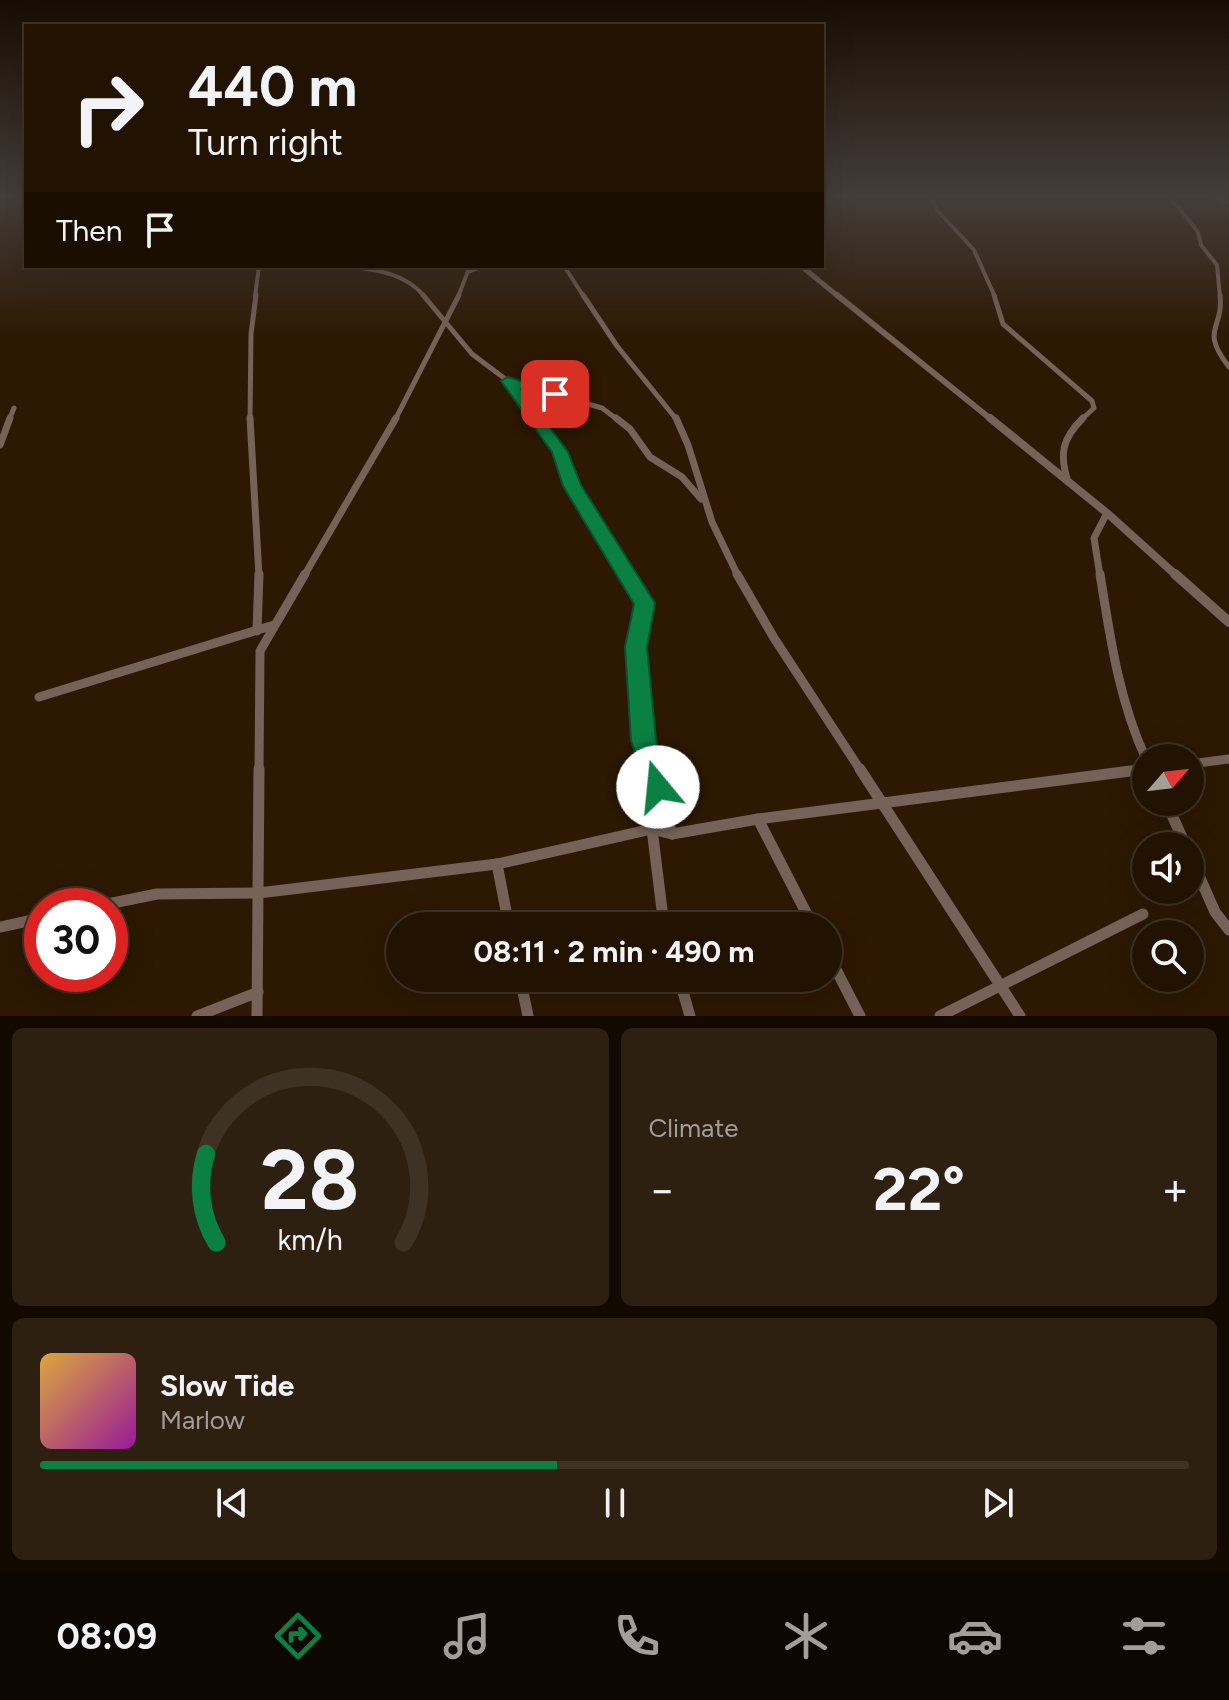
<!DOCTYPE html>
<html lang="en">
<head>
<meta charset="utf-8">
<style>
	body { margin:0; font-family:Figtree,sans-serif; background:#2d2011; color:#f1f3f6; height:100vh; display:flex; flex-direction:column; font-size:30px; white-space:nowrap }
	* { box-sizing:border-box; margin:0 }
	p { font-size:26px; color:#a29e99 }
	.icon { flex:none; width:44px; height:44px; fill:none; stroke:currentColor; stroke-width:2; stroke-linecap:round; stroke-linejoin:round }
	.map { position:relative; height:1016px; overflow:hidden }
	.side { display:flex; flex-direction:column; gap:12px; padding:12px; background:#120a01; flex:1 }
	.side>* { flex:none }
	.guide { position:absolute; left:24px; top:24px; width:800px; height:244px; border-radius:0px; box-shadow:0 8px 32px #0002,0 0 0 2px #3e3224; background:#211202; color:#f1f3f6; overflow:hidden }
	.needle { width:52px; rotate:62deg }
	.fabs { position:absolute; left:1132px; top:744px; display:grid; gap:16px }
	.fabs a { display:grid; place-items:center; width:72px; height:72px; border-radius:50%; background:#211202; box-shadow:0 8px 32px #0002,0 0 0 2px #3e3224; font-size:40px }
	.speed { position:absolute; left:24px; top:888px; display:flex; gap:16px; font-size:40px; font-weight:700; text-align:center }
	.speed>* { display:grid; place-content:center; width:104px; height:104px; border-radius:50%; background:#211202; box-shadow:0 8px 32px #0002,0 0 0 2px #3e3224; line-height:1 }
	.speed .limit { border:12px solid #d22; background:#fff; color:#111 }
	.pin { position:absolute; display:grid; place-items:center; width:68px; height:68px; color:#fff; margin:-34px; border-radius:16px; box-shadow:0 4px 12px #0006 }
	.me { position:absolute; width:88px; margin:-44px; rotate:343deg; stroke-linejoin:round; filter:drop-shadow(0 0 6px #0008) }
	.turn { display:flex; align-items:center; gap:28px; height:168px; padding:0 32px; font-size:36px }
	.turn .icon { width:104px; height:104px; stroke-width:2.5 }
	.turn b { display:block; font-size:56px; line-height:68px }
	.then { display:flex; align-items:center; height:76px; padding:0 32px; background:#0003; gap:16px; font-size:30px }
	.big { font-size:60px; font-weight:700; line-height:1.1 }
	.side .widget { flex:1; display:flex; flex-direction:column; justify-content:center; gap:12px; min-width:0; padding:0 28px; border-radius:12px; background:#2d2011 }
	.side .dial { align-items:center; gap:0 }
	.dial svg { height:208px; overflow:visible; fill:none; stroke:#3e3224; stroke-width:7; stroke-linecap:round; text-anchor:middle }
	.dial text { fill:#f1f3f6; stroke:none }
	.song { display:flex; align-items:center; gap:24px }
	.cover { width:96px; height:96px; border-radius:12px; background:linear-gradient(135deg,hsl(40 70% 55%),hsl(300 70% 35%)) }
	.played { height:8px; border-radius:4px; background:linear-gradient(90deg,#0b8043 45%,#3e3224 45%) }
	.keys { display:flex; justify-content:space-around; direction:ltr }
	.heat { display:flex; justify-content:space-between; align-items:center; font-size:44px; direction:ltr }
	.side .tiles { flex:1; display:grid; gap:12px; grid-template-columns:1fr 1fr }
	.widget:last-child { grid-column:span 2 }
	.trip { position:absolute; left:386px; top:912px; width:456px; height:80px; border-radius:40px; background:#211202; box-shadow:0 8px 32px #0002,0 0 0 2px #3e3224; font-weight:700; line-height:80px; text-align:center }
	.tab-bar { display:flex; height:128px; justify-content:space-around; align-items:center; background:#0d0701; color:#a29e99 }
	.tab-bar .icon { width:56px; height:56px }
	.tab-bar .selected { color:#0b8043 }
	.tab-bar b { font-size:36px; color:#f1f3f6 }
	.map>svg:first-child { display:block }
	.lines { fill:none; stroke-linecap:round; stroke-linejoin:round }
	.minor-far4 { stroke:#766258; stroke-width:4 }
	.minor-far3 { stroke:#766258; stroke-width:5 }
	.minor-far2 { stroke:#766258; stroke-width:7 }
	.minor-far1 { stroke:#766258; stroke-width:9 }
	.minor { stroke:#766258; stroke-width:11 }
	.tertiary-far3 { stroke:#766258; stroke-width:5 }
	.tertiary-far2 { stroke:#766258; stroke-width:6 }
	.tertiary-far1 { stroke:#766258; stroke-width:8 }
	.tertiary { stroke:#766258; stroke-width:10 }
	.route { fill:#0b8043; stroke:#07532c; stroke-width:2 }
</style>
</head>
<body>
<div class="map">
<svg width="1229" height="1016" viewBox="0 0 1229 1016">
	<rect width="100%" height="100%" fill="#2c1803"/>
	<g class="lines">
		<g class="minor-far4">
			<path d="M931 198 937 210 974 250 995 297"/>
			<path d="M1171 198 1198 232 1201 245 1217 265 1220 297"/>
			<path d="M1216 198 1229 203"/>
			<path d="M347 266C376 270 406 273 425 297"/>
			<path d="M564 266 584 297"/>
			<path d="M468 272 484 266"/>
			<path d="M255 297 259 266"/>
			<path d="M458 297 470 266"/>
		</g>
		<g class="minor-far3">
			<path d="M423 295 472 354 508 381 537 420"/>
			<path d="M583 295 617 346 677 420"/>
			<path d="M994 295 1003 324 1092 401 1094 408 1081 420"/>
			<path d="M1220 295C1224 330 1199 328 1229 367"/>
			<path d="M511 382 602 408 618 420"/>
			<path d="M9 420 14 408"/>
			<path d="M250 420 251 334 256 295"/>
			<path d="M395 420 459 295"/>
		</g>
		<g class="minor-far2">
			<path d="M250 418 259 576"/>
			<path d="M535 418 560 452 572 486 627 576"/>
			<path d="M616 418 630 429 650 457 682 477 701 499"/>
			<path d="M676 418 688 445 712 522 738 576"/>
			<path d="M0 445 10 418"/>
			<path d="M1068 482C1059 454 1062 439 1083 418"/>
			<path d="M304 576 396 418"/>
			<path d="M1100 576 1094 538 1107 513"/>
		</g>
		<g class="minor-far1">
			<path d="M626 574 644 603 636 647 643 740 653 771"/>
			<path d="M737 574 774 638 861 771"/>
			<path d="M1100 574C1110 637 1119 701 1146 759"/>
			<path d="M257 631 259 574"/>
			<path d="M39 697 274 625"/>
			<path d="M1190 764 1229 759"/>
			<path d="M259 771 260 651 305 574"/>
			<path d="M1131 771 1146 769"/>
		</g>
		<g class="minor">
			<path d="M652 769 672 834"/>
			<path d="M860 769 1020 1016"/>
			<path d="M1166 802 1186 846"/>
			<path d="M758 819 813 926"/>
			<path d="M652 829 664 926"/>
			<path d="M1190 855 1215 912 1229 930"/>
			<path d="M497 864 509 926"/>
			<path d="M98 906 157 894 259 893 497 864 652 829 672 834 758 819 1146 769"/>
			<path d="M0 927 42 918"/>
			<path d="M828 954 860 1016"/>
			<path d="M520 978 528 1016"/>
			<path d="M679 978 690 1016"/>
			<path d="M197 1016 258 992"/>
			<path d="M257 1016 259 769"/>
			<path d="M940 1016 1143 914"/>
		</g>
		<path class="tertiary-far3" d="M801 266 839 297"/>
		<path class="tertiary-far2" d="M837 295 992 420"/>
		<path class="tertiary-far1" d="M990 418 1107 513 1177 576"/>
		<path class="tertiary" d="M1175 574 1229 622"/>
	</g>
	<linearGradient id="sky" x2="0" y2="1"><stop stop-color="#180d02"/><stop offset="0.58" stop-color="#453d39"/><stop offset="1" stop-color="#453d39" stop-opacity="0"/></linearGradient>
	<rect width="1229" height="340" fill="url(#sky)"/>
	<path class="route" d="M508 377 563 394 555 399 522 390 568 452 581 485 655 603 647 647 656 740 670 787 667 796 658 800 649 796 631 740 625 647 634 604 563 486 552 452 501 381Z"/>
</svg>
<div class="fabs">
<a><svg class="needle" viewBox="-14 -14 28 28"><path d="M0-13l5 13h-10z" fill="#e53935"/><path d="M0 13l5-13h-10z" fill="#a29e99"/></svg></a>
<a><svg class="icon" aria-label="sound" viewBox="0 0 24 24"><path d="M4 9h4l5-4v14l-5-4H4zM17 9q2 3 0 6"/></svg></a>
<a><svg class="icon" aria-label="search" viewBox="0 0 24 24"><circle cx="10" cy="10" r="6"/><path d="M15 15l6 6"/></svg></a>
</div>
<div class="speed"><div class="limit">30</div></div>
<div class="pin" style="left:555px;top:394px;background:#d93025"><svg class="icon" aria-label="arrive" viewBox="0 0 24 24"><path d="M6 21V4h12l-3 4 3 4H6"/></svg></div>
<svg class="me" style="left:658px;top:787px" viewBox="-20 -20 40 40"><circle r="19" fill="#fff"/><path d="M0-13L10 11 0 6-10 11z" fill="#0b8043"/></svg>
<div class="trip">08:11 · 2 min · 490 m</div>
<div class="guide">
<div class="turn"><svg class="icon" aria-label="right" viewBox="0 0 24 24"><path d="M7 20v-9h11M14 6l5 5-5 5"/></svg><div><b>440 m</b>Turn right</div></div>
<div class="then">Then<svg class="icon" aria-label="arrive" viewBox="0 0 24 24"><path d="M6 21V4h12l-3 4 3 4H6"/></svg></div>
</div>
</div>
<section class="side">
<div class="tiles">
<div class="widget dial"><svg viewBox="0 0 100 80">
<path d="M14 69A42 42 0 1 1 86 69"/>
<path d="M14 69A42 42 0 0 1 10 35" stroke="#0b8043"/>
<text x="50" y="56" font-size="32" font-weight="700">28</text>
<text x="50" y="72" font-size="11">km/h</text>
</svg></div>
<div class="widget"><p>Climate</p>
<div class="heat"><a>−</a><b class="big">22°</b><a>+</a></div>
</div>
<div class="widget">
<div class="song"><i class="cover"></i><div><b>Slow Tide</b><p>Marlow</p></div></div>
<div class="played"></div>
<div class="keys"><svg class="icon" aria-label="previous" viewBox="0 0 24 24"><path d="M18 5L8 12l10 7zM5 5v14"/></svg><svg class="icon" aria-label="pause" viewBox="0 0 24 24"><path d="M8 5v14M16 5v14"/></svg><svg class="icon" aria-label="next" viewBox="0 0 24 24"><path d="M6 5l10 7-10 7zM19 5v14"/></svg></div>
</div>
</div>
</section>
<nav class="tab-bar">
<b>08:09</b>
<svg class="icon selected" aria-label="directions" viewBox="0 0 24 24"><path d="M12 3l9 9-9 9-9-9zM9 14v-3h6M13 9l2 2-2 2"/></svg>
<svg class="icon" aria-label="music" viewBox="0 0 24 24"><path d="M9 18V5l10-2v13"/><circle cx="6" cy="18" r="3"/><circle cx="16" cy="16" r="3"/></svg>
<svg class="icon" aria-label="phone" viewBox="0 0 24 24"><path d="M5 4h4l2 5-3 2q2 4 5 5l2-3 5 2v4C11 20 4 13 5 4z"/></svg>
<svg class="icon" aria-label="climate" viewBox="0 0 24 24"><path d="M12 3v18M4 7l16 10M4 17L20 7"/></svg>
<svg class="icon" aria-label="car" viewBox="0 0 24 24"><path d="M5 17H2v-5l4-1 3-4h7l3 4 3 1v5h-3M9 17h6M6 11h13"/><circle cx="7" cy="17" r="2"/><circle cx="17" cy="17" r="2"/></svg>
<svg class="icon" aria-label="filters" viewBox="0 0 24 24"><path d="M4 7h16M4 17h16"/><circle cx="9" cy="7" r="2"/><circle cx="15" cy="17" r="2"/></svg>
</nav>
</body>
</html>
